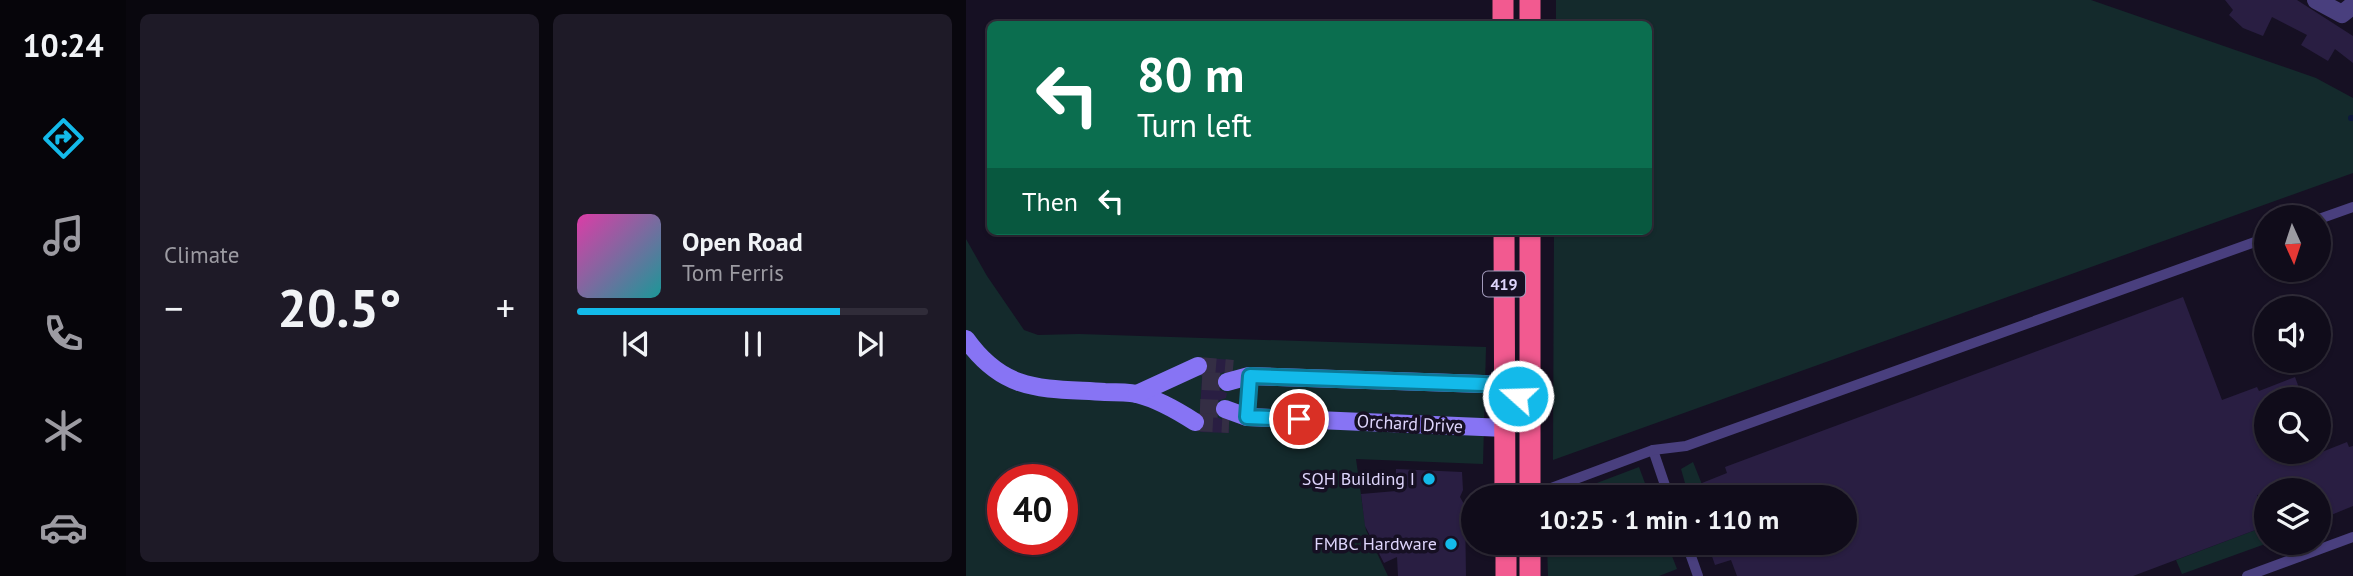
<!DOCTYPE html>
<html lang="en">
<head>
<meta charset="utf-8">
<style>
	body { margin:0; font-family:"PT Sans",sans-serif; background:#1e1a27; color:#f1f3f6; height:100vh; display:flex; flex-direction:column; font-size:26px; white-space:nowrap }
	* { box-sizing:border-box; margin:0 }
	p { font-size:23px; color:#9c9ba2 }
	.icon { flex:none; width:38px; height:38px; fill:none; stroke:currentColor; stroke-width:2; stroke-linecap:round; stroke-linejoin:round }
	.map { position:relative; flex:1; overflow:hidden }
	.side { display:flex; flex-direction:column; gap:14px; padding:14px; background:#09070e; width:840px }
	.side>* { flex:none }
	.banner { position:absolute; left:21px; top:21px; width:665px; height:214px; border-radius:10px; box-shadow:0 2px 5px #0004,0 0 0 2px #302c39; background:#0b6e4f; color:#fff; overflow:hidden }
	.needle { width:46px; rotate:177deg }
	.buttons { position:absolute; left:1288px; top:205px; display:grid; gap:14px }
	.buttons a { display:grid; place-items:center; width:77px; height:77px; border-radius:50%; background:#100c1a; box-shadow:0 2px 5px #0004,0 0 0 2px #302c39; font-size:35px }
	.speed { position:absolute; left:21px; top:464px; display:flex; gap:14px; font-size:35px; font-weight:700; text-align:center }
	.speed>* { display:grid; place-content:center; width:91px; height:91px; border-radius:50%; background:#100c1a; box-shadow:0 2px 5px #0004,0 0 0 2px #302c39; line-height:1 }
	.speed .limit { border:10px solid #d22; background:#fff; color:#111 }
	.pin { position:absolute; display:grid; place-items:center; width:60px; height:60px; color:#fff; margin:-30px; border:4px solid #fff; border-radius:50%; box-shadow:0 2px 7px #0007 }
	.me { position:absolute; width:77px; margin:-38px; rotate:290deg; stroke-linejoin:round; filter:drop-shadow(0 0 5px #0008) }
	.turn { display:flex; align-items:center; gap:24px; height:147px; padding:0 35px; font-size:32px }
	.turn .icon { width:91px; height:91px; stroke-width:2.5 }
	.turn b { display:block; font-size:49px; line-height:60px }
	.then { display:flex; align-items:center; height:66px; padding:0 35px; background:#0003; gap:14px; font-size:26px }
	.big { font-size:52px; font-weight:700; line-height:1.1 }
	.side .card { flex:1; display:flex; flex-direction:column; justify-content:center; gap:10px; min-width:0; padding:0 24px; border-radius:10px; background:#1e1a27 }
	.song { display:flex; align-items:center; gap:21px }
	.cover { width:84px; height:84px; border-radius:10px; background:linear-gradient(135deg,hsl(320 70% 55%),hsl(180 70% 35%)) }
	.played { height:7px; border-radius:4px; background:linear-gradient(90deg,#13baea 75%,#302c39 75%) }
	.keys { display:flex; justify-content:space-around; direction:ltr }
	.heat { display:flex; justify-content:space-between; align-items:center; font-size:38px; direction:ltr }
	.side .tiles { flex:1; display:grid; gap:14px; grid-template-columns:repeat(2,1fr) }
	.trip { position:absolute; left:495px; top:485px; width:396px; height:70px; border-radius:35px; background:#100c1a; box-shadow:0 2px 5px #0004,0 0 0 2px #302c39; font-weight:700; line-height:70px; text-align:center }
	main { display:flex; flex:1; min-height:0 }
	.menu { display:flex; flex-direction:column; width:126px; justify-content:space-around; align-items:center; background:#06050a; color:#9c9ba2 }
	.menu .icon { width:49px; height:49px }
	.menu .current { color:#13baea }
	.menu b { font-size:32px; color:#f1f3f6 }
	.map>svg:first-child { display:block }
	.green { fill:#142a2c; fill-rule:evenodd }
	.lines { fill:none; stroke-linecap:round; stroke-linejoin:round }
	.stream { stroke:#0e193e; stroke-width:6 }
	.building { fill:#291e42 }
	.secondary-tunnel { stroke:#342e44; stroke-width:18; stroke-dasharray:18 9; stroke-linecap:butt }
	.lane { stroke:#493f7e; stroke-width:10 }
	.street { stroke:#493f7e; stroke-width:18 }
	.secondary { stroke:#8774f4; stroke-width:18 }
	.highway { stroke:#f25a90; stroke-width:21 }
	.route-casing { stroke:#0c7998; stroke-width:18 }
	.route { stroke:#13baea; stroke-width:12 }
	.poi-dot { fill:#13baea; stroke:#161023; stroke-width:2.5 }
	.labels { text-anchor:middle; stroke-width:7; stroke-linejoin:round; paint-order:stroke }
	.shield { fill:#161023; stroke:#a29abb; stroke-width:2 }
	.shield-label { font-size:16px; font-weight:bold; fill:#ded5fc }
	.street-label { font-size:18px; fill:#ded5fc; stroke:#161023 }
	.poi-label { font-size:18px; fill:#ded5fc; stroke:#161023; text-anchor:end }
</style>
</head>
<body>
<main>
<nav class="menu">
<b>10:24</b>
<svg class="icon current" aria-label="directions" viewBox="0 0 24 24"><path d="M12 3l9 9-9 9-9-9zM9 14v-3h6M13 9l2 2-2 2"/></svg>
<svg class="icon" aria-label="music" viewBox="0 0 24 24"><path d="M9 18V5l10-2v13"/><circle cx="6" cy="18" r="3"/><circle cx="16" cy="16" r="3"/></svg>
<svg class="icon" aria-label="phone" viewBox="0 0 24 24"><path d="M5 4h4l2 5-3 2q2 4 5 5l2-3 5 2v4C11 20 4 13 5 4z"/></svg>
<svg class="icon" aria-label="climate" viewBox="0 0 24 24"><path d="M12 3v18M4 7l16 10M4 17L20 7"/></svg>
<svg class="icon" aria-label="car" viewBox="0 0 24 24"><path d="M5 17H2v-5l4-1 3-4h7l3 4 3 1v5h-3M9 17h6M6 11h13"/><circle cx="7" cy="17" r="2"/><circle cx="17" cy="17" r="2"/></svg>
</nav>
<section class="side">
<div class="tiles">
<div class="card"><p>Climate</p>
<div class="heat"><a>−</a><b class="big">20.5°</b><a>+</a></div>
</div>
<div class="card">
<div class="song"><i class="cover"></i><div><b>Open Road</b><p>Tom Ferris</p></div></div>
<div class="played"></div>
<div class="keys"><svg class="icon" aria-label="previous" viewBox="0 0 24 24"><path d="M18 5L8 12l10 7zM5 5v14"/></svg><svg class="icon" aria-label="pause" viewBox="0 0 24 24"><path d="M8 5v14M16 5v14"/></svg><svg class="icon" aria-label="next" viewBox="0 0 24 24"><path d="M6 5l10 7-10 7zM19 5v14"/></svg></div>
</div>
</div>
</section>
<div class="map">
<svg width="1387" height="576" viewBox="0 0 1387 576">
	<rect width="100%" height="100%" fill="#161023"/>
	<g class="green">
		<path d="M590 0H1125L1350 78 1387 98V173L587 460 588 231H682V24H590Z"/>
		<path d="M0 239 21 276 58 330 72 335 113 334 520 347 517 464 390 459 400 530 422 576H0ZM37 480H96V539H37Z"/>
		<path d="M727 462 741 497H723L715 469Z"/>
		<path d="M673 467 684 497H595L602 494Z"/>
		<path d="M1300 526 1302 543 1216 574 1210 560Z"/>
		<path d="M581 543H701L711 569 693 576H582Z"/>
	</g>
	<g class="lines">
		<path class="stream" d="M1385 118H1387"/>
	</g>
	<g class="building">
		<path d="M1259 0H1331L1387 36V63L1369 49 1362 61 1335 45 1341 35 1306 17 1297 36 1277 28 1263 15 1267 10Z"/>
		<path d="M1217 297 1256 400 1291 387 1293 391 1329 377 1337 399H1300V452H1317L1323 465 1381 442 1383 447 1387 446V506L1353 520V490H1300V494L1291 495 1300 519V526L1167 576H771L765 560 749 565 741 542H878V497H741L736 483 761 473 759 467Z"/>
		<path d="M240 358 267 360V369L253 374 250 378V386L254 390 261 393 260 398 251 401 248 410 251 417 263 423V433L234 432 240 423 239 416 234 412 236 376 243 368Z"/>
		<path d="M430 469 496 472 497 490 494 497 499 506 500 576H432L431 557 418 563 399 526 395 494 430 491Z"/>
	</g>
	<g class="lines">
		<g class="secondary-tunnel">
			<path d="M232 366 267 369"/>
			<path d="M236 381 261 382"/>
			<path d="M234 408 259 409"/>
			<path d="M229 422 263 424"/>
		</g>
		<g class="lane">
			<path d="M1353 219 1387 207"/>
			<path d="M281 417 283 376"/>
			<path d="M687 450 703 497"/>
			<path d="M564 496 687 450 720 446 1300 238"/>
			<path d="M720 542 732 576"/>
			<path d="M1326 542 1332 557"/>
			<path d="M1281 576 1387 537"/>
		</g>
		<path class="street" d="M1350 0 1376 14 1387 5"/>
		<g class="secondary">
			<path d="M0 339C39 394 78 388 139 392 149 392 161 392 171 394 191 399 212 411 229 422"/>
			<path d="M171 394 232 366"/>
			<path d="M259 409 281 417 539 428 563 405 540 386 517 384 283 376 261 382"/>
		</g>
		<g class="highway">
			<path d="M537 0V24"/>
			<path d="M564 24V0"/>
			<path d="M538 231 539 497"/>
			<path d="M564 231V497"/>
			<path d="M540 542V576"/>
			<path d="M564 542V576"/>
		</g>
	</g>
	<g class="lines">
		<defs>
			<path id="route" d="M333 419 281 417 284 376 517 384 540 386 552 396"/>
		</defs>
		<use href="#route" class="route-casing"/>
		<use href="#route" class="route"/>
	</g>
	<g class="poi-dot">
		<circle cx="463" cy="479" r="7"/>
		<circle cx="485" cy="544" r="7"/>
	</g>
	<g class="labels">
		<rect class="shield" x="517" y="271.5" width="42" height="25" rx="5"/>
		<g class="shield-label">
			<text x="538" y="290">419</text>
		</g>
		<g class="street-label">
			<text transform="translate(444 424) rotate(3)" y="6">Orchard Drive</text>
		</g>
		<g class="poi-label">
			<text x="449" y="485">SQH Building I</text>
			<text x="471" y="550">FMBC Hardware</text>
		</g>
	</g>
</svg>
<div class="buttons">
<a><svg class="needle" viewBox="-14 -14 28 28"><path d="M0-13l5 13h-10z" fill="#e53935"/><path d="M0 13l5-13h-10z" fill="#9c9ba2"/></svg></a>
<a><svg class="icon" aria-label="sound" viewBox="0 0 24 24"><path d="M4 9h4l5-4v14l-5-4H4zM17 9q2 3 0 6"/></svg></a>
<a><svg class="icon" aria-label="search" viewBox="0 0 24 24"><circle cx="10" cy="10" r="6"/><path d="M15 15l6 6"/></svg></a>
<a><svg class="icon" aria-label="layers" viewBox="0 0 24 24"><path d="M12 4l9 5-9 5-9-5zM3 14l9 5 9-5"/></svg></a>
</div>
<div class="speed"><div class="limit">40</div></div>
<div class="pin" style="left:333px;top:419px;background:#d93025"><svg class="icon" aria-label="arrive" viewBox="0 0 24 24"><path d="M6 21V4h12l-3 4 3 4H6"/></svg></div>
<svg class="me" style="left:552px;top:396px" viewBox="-20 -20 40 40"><circle r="17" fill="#13baea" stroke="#fff" stroke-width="3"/><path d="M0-11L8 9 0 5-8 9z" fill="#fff"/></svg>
<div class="trip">10:25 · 1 min · 110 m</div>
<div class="banner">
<div class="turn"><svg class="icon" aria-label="left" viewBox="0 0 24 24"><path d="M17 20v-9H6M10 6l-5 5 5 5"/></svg><div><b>80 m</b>Turn left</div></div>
<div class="then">Then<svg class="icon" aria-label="left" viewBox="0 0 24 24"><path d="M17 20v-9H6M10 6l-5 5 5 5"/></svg></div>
</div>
</div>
</main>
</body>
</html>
